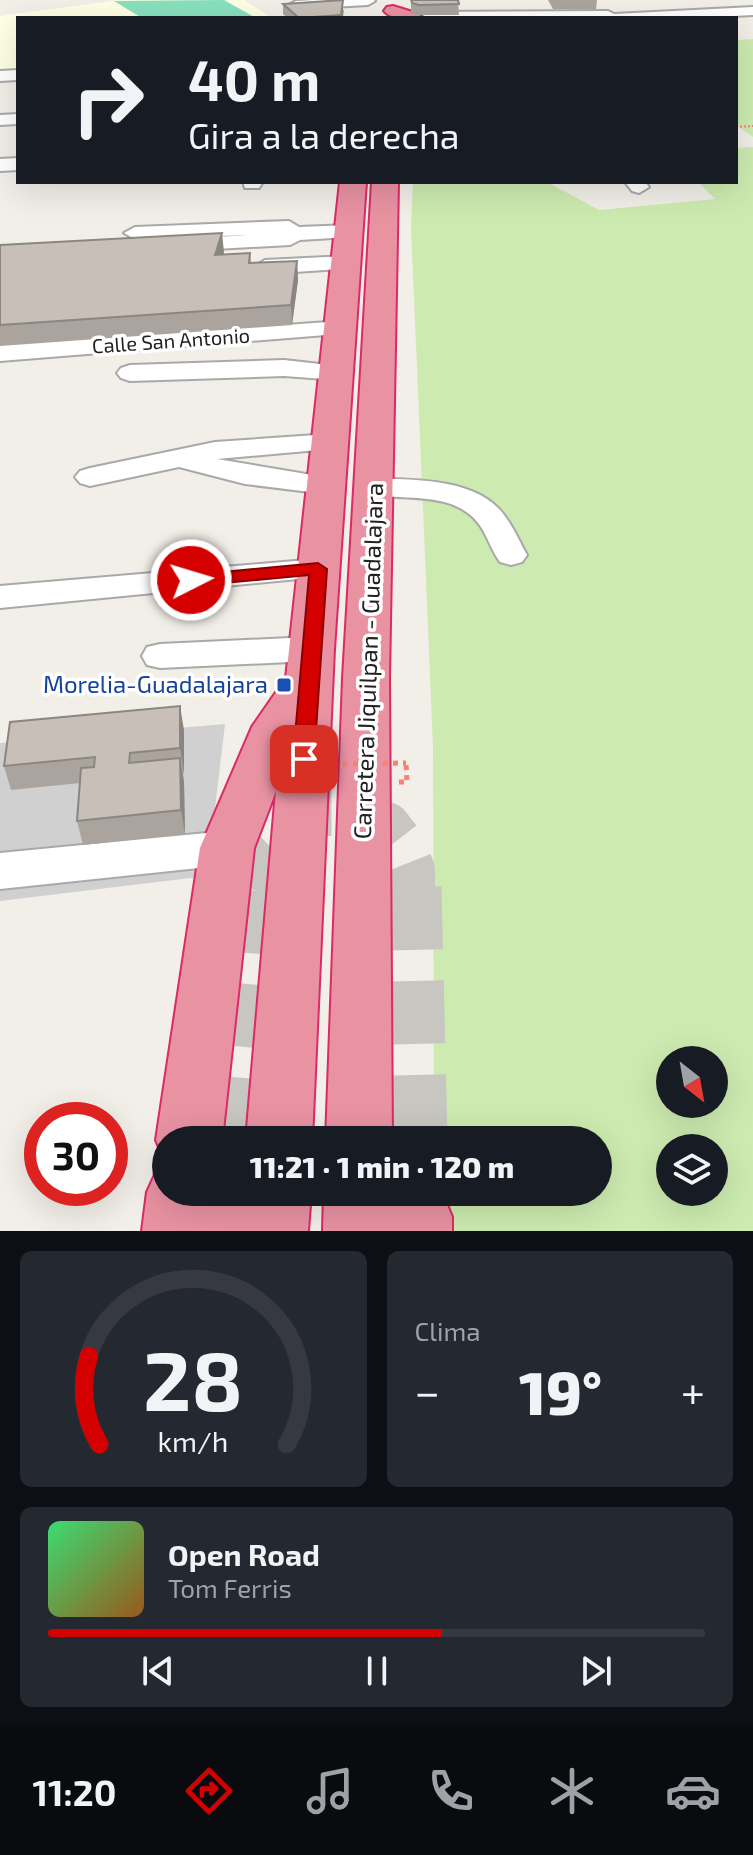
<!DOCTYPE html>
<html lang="es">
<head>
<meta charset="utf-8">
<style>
	body { margin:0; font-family:"Exo 2",sans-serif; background:#242831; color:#f1f3f6; height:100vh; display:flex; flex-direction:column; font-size:30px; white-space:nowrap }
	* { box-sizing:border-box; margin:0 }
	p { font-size:26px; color:#9ea1a6 }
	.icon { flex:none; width:44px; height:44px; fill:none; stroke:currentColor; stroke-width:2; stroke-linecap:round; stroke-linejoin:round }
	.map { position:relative; height:1231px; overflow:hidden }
	.sheet { display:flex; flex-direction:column; gap:20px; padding:20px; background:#0d0f14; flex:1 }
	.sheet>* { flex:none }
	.hud { position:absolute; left:16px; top:16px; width:722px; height:168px; border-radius:0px; box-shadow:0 8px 32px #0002; background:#171b24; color:#f1f3f6; overflow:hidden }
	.needle { width:52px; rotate:149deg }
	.controls { position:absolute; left:656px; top:1046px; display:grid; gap:16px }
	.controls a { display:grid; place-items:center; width:72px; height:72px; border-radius:50%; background:#171b24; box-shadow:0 8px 32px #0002; font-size:40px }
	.speed { position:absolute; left:24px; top:1102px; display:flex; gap:16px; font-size:40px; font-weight:700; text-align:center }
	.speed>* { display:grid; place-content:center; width:104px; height:104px; border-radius:50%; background:#171b24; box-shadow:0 8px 32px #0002; line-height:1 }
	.speed .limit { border:12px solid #d22; background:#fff; color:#111 }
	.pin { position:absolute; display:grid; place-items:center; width:68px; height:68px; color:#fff; margin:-34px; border-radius:16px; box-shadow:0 4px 12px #0006 }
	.me { position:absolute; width:88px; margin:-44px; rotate:85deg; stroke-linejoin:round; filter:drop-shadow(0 0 6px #0008) }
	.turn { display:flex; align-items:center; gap:28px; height:168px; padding:0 40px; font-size:36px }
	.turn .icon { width:104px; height:104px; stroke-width:2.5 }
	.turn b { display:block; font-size:56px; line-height:68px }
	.big { font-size:60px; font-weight:800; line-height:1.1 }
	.sheet .widget { flex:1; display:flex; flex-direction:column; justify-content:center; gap:12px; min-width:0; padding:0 28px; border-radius:12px; background:#242831 }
	.sheet .dial { align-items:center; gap:0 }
	.dial svg { height:208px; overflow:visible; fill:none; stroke:#363941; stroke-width:7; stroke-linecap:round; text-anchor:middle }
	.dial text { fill:#f1f3f6; stroke:none }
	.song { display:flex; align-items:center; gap:24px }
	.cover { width:96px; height:96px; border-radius:12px; background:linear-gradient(135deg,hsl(140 70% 55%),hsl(30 70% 35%)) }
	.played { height:8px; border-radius:4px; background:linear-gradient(90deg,#d40000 60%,#363941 60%) }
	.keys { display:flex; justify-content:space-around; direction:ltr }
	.heat { display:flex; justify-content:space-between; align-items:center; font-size:44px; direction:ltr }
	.sheet .tiles { flex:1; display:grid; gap:20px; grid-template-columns:1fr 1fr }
	.widget:last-child { grid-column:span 2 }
	.trip { position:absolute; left:152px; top:1126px; width:460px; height:80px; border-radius:40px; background:#171b24; box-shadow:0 8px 32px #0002; font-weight:800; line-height:80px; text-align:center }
	.tabs { display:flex; height:128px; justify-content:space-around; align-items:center; background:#090b0e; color:#9ea1a6 }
	.tabs .icon { width:56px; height:56px }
	.tabs .active { color:#d40000 }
	.tabs b { font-size:36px; color:#f1f3f6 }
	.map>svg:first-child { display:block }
	.education { fill:#ffffe5 }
	.religious { fill:#d0d0d0 }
	.grass { fill:#cdebb0; fill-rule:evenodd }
	.pitch { fill:#88e0be }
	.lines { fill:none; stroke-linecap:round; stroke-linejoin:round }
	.highway-tunnel-far1 { stroke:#c8c6c1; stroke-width:50; stroke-dasharray:50 25; stroke-linecap:butt }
	.highway-tunnel { stroke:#c8c6c1; stroke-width:63; stroke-dasharray:63 31; stroke-linecap:butt }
	.minor-casing { stroke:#a9a9a9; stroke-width:4 }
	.highway-casing { stroke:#dc2a67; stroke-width:4 }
	.path-far1 { stroke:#fa8072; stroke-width:2; stroke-dasharray:2 2; stroke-linecap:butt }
	.path { stroke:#fa8072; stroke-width:5; stroke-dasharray:5 5; stroke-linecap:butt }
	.minor { fill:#fff; fill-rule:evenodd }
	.highway { fill:#e892a2; fill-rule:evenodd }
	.path-bridge { stroke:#fa8072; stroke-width:5; stroke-dasharray:5 5; stroke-linecap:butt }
	.wall { fill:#aba49e }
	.shaded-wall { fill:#8b8681 }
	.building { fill:#c7bfb8; stroke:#8b8681; stroke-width:2 }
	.route { fill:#d40000; stroke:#8a0000; stroke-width:2 }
	.transit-dot { fill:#1a4fb4; stroke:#fff; stroke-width:3 }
	.labels { text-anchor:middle; stroke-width:7; stroke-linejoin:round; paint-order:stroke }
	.far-street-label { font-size:20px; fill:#222; stroke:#fff }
	.street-label { font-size:24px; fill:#222; stroke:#fff }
	.transit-label { font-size:24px; fill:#164399; stroke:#fff; text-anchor:end }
</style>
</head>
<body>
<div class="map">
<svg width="753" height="1231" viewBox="0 0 753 1231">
	<rect width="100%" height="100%" fill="#f2efe9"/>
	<path class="education" d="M119 0H244L272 18H18V72L0 73V16Z"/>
	<path class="religious" d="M225 724 207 876 0 901V743Z"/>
	<g class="grass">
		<path d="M753 39V137L736 125V40Z"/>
		<path d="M753 147V1231H434V1192H598V1140H434L433 747 411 226 413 182H547L599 210 715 199 698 182H736V148ZM670 1060H714V1104H670ZM670 1148H714V1192H670Z"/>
	</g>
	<path class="pitch" d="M224 0 256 18H142L114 1Z"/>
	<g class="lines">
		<path class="highway-tunnel-far1" d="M251 889 261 847 284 826 317 811H345L386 827 400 845 410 870V889"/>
		<g class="highway-tunnel">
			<path d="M410 887 416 1140"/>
			<path d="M229 1140 251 887"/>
		</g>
		<defs>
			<g id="minor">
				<path d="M314 0H374L375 1 368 5 296 9 289 5 296 1Z"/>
				<path d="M753 7V15L696 18 423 16 430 12 608 11 614 14Z"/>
				<path d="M18 70V80L0 81V71Z"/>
				<path d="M18 114V124L0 125V115Z"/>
				<path d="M18 158V170L0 171V159Z"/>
				<path d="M243 182H263L259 188H245Z"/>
				<path d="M625 182H645L649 187 639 193 632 191Z"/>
				<path d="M289 221 299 227 349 225 360 231 349 237 300 240 290 245 179 251 168 245 171 240 247 235 135 239 124 233 135 227Z"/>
				<path d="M347 256 355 258 358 263 355 268 265 274 254 267 265 260Z"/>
				<path d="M342 321 351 323 354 328 351 333 0 361V345Z"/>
				<path d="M284 360 347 367 351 372 347 377 338 380 284 376 130 381 121 378 117 373 121 368 130 365Z"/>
				<path d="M330 434 340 436 344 442 340 448 217 459 336 479 341 485 336 491 326 494 245 484 179 467 90 486 80 483 75 477 80 471 90 468 215 442Z"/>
				<path d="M373 478C411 480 469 478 498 508 511 521 518 539 527 555L522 562 511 565 500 562C491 550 487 534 478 523 452 489 398 502 363 493L358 487 363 481Z"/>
				<path d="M318 559 329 562 334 569 329 576 0 608V586Z"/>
				<path d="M311 637 323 641 329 649 323 657 311 661 160 668 147 665 142 656 147 647 160 644Z"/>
				<path d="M227 831 242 836 248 848 242 860 227 865 0 889V853Z"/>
			</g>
			<g id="highway">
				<path d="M393 6 419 14 422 18C409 18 393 21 384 11L387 7Z"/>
				<path d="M340 182H366L334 649 312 1140H246L276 791 254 848 222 1140H166V1164L156 1140 200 848 252 727 286 678Z"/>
				<path d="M372 182H398L389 678 392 1140H326L343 678Z"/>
				<path d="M166 1164V1192H230L241 1197V1192H311L308 1231H142L147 1192 158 1168Z"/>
				<path d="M324 1192H442L452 1217V1231H323Z"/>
			</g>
		</defs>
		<use href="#minor" class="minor-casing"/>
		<use href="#highway" class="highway-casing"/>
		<path class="path-far1" d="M736 127 753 126"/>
		<path class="path" d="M399 782H407L406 763"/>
		<use href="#minor" class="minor"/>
		<use href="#highway" class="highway"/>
		<path class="path-bridge" d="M273 765 406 763"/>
	</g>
	<g class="wall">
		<path d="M411 0H458L459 15H419L411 14Z"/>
		<path d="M548 0H597L596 9H553Z"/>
		<path d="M283 4 344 10 343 18H287L283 14Z"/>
		<path d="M0 245 224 252 223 255 250 253 251 263 297 261 298 280 292 325 0 346Z"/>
		<path d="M184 730V773H183L184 782 185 834 83 845 77 821 80 783 11 790 4 766Z"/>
	</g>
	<g class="shaded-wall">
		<path d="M343 0V18H299Z"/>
		<path d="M222 233 224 252 217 275 215 255Z"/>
		<path d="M297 261 298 280 292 325 291 305Z"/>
		<path d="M180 706 184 730V773L180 748Z"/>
		<path d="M180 758 184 782 185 834 181 810Z"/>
	</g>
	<g class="building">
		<path d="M343 0 341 15 299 18 283 4Z"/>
		<path d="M411 0H458L459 4 419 5 412 3Z"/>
		<path d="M222 233 215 255 250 253 249 263 297 261 291 305 0 325V245Z"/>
		<path d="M180 706V748L130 753 129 763 180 758 181 810 77 821 81 768 94 767 95 757 4 766 10 722Z"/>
	</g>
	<path class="route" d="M318 563 327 569 314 759 311 764H296L293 759 309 575 191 586 182 580 191 575Z"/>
	<rect class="transit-dot" x="276" y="677" width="16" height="16" rx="4"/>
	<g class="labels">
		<g class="far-street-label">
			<text transform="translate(171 341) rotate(-4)" y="7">Calle San Antonio</text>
		</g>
		<g class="street-label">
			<text transform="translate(369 661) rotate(-88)" y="8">Carretera Jiquilpan - Guadalajara</text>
		</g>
		<g class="transit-label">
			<text x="268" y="693">Morelia-Guadalajara</text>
		</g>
	</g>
</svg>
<div class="controls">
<a><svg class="needle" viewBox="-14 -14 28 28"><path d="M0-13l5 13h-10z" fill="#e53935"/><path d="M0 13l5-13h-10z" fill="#9ea1a6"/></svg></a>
<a><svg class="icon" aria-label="layers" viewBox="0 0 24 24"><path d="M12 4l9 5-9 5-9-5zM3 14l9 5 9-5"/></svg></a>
</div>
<div class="speed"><div class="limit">30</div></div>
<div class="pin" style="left:304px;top:759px;background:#d93025"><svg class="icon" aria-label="arrive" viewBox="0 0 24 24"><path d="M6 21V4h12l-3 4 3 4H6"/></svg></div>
<svg class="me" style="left:191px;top:580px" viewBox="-20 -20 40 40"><circle r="17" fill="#d40000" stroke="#fff" stroke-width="3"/><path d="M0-11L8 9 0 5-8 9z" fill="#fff"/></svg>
<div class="trip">11:21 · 1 min · 120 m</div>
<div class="hud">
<div class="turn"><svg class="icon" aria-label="right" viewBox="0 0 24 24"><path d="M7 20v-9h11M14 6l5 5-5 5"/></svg><div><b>40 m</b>Gira a la derecha</div></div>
</div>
</div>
<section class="sheet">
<div class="tiles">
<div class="widget dial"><svg viewBox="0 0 100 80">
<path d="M14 69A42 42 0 1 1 86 69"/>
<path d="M14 69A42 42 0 0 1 10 35" stroke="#d40000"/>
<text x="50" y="56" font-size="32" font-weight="700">28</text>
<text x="50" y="72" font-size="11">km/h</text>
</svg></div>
<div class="widget"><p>Clima</p>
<div class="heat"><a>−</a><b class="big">19°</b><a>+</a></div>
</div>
<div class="widget">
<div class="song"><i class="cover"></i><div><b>Open Road</b><p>Tom Ferris</p></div></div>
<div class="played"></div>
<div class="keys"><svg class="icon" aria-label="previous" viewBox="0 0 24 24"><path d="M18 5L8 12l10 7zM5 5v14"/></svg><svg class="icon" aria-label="pause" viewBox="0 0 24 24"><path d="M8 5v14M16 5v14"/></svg><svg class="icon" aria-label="next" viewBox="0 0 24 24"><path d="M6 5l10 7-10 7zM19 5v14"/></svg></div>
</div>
</div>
</section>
<nav class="tabs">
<b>11:20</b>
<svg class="icon active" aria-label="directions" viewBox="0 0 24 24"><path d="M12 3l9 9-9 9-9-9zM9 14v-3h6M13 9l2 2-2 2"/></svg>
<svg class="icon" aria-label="music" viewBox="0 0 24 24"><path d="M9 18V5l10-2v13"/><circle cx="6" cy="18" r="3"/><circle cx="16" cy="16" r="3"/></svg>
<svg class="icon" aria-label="phone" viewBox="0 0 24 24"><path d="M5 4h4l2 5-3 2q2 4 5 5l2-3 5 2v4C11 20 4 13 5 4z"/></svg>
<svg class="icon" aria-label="climate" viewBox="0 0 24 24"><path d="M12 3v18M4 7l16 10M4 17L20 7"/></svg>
<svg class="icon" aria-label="car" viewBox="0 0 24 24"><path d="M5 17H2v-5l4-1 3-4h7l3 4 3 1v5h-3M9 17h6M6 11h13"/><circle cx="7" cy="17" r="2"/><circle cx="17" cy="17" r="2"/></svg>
</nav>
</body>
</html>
